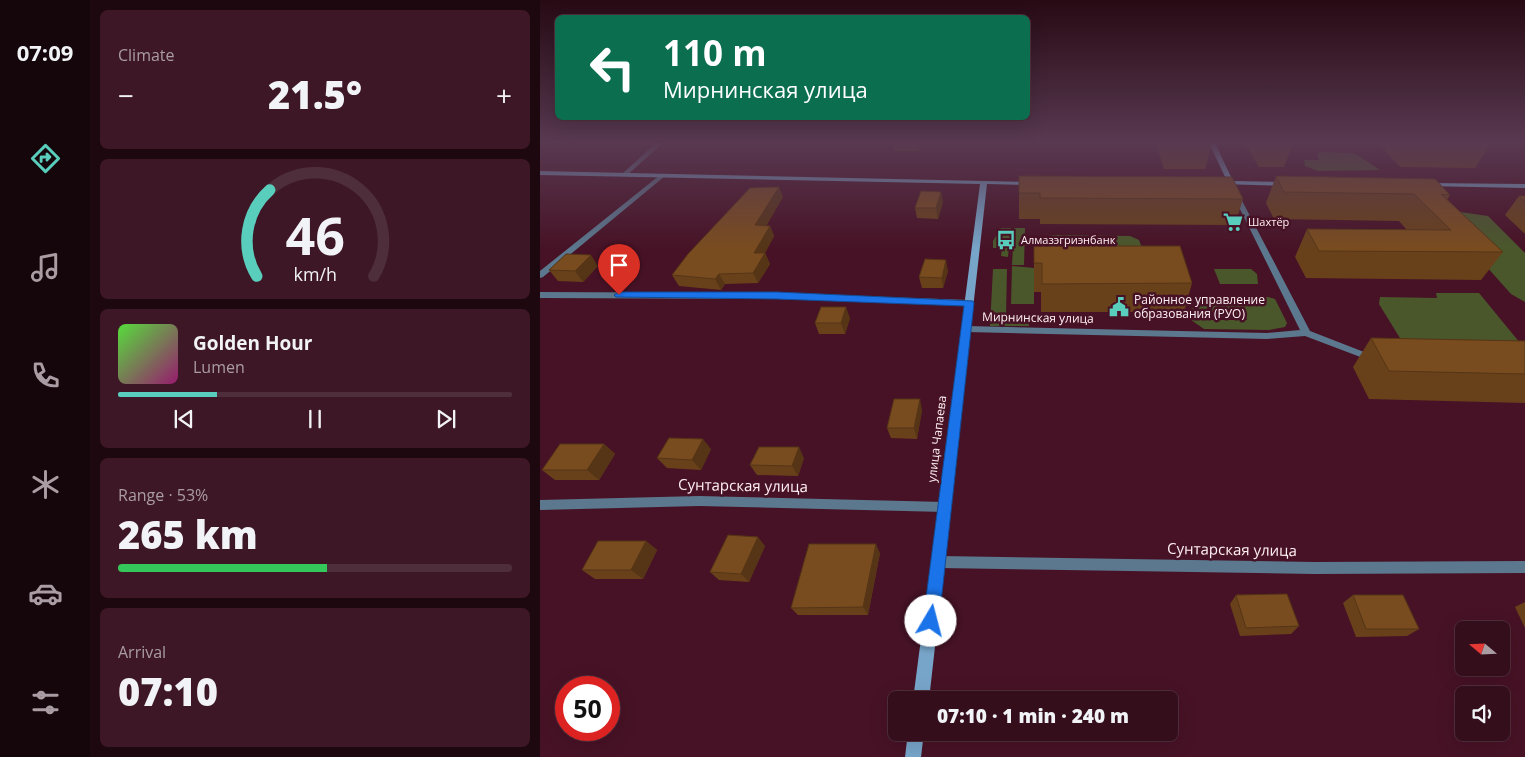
<!DOCTYPE html>
<html lang="en">
<head>
<meta charset="utf-8">
<style>
	body { margin:0; font-family:"Open Sans",sans-serif; background:#3d1725; color:#f1f3f6; height:100vh; display:flex; flex-direction:column; font-size:19px; white-space:nowrap }
	* { box-sizing:border-box; margin:0 }
	p { font-size:16px; color:#aa9ca3 }
	.icon { flex:none; width:28px; height:28px; fill:none; stroke:currentColor; stroke-width:2; stroke-linecap:round; stroke-linejoin:round }
	.map { position:relative; flex:1; overflow:hidden }
	.panel { display:flex; flex-direction:column; gap:10px; padding:10px; background:#1d080f; width:450px }
	.panel>* { flex:none }
	.top-card { position:absolute; left:15px; top:15px; width:475px; height:105px; border-radius:8px; box-shadow:0 5px 20px #0002,0 0 0 1px #4f2e3b; background:#0b6e4f; color:#fff; overflow:hidden }
	.needle { width:32px; rotate:289deg }
	.buttons { position:absolute; left:915px; top:621px; display:grid; gap:10px }
	.buttons a { display:grid; place-items:center; width:55px; height:55px; border-radius:8px; background:#350e1c; box-shadow:0 5px 20px #0002,0 0 0 1px #4f2e3b; font-size:25px }
	.speed { position:absolute; left:15px; top:676px; display:flex; gap:10px; font-size:25px; font-weight:700; text-align:center }
	.speed>* { display:grid; place-content:center; width:65px; height:65px; border-radius:50%; background:#350e1c; box-shadow:0 5px 20px #0002,0 0 0 1px #4f2e3b; line-height:1 }
	.speed .limit { border:8px solid #d22; background:#fff; color:#111 }
	.pin { position:absolute; display:grid; place-items:center; width:42px; height:42px; color:#fff; margin:-51px -21px; border-radius:50% 50% 50% 0; rotate:-45deg; box-shadow:0 0 5px #0007 }
	.pin .icon { rotate:45deg }
	.me { position:absolute; width:55px; margin:-28px; rotate:8deg; stroke-linejoin:round; filter:drop-shadow(0 0 4px #0008) }
	.turn { display:flex; align-items:center; gap:18px; height:105px; padding:0 25px; font-size:22px }
	.turn .icon { width:65px; height:65px; stroke-width:2.5 }
	.turn b { display:block; font-size:35px; line-height:42px }
	.big { font-size:38px; font-weight:800; line-height:1.1 }
	.panel .tile { flex:1; display:flex; flex-direction:column; justify-content:center; gap:8px; min-width:0; padding:0 18px; border-radius:8px; background:#3d1725 }
	.panel .dial { align-items:center; gap:0 }
	.dial svg { height:130px; overflow:visible; fill:none; stroke:#4f2e3b; stroke-width:7; stroke-linecap:round; text-anchor:middle }
	.dial text { fill:#f1f3f6; stroke:none }
	.song { display:flex; align-items:center; gap:15px }
	.cover { width:60px; height:60px; border-radius:8px; background:linear-gradient(135deg,hsl(110 70% 55%),hsl(320 70% 35%)) }
	.played { height:5px; border-radius:2px; background:linear-gradient(90deg,#5acebd 25%,#4f2e3b 25%) }
	.keys { display:flex; justify-content:space-around; direction:ltr }
	.heat { display:flex; justify-content:space-between; align-items:center; font-size:28px; direction:ltr }
	.charge { height:8px; border-radius:4px; background:linear-gradient(90deg,#34c759 53%,#4f2e3b 0) }
	.trip { position:absolute; left:348px; top:691px; width:290px; height:50px; border-radius:8px; background:#350e1c; box-shadow:0 5px 20px #0002,0 0 0 1px #4f2e3b; font-weight:800; line-height:50px; text-align:center }
	main { display:flex; flex:1; min-height:0 }
	.tab-bar { display:flex; flex-direction:column; width:90px; justify-content:space-around; align-items:center; background:#15060b; color:#aa9ca3 }
	.tab-bar .icon { width:35px; height:35px }
	.tab-bar .current { color:#5acebd }
	.tab-bar b { font-size:22px; color:#f1f3f6 }
	.map>svg:first-child { display:block }
	.green { fill:#4a572b }
	.lines { fill:none; stroke-linecap:round; stroke-linejoin:round }
	.street { fill:#5b788e; fill-rule:evenodd }
	.secondary { fill:#77a5c9; fill-rule:evenodd }
	.wall { fill:#68411b }
	.shaded-wall { fill:#553516 }
	.building { fill:#794c1f; stroke:#553516 }
	.route { fill:#1a73e8; stroke:#114b97 }
	.labels { text-anchor:middle; stroke-width:5; stroke-linejoin:round; paint-order:stroke }
	.far-poi-label { font-size:11px; fill:#fff0f3; stroke:#471225; text-anchor:start }
	.poi-label { font-size:12px; fill:#fff0f3; stroke:#471225; text-anchor:start }
	.street-label { font-size:12px; fill:#fff0f3; stroke:#471225 }
	.near-street-label { font-size:15px; fill:#fff0f3; stroke:#471225 }
</style>
</head>
<body>
<main>
<nav class="tab-bar">
<b>07:09</b>
<svg class="icon current" aria-label="directions" viewBox="0 0 24 24"><path d="M12 3l9 9-9 9-9-9zM9 14v-3h6M13 9l2 2-2 2"/></svg>
<svg class="icon" aria-label="music" viewBox="0 0 24 24"><path d="M9 18V5l10-2v13"/><circle cx="6" cy="18" r="3"/><circle cx="16" cy="16" r="3"/></svg>
<svg class="icon" aria-label="phone" viewBox="0 0 24 24"><path d="M5 4h4l2 5-3 2q2 4 5 5l2-3 5 2v4C11 20 4 13 5 4z"/></svg>
<svg class="icon" aria-label="climate" viewBox="0 0 24 24"><path d="M12 3v18M4 7l16 10M4 17L20 7"/></svg>
<svg class="icon" aria-label="car" viewBox="0 0 24 24"><path d="M5 17H2v-5l4-1 3-4h7l3 4 3 1v5h-3M9 17h6M6 11h13"/><circle cx="7" cy="17" r="2"/><circle cx="17" cy="17" r="2"/></svg>
<svg class="icon" aria-label="filters" viewBox="0 0 24 24"><path d="M4 7h16M4 17h16"/><circle cx="9" cy="7" r="2"/><circle cx="15" cy="17" r="2"/></svg>
</nav>
<section class="panel">
<div class="tile"><p>Climate</p>
<div class="heat"><a>−</a><b class="big">21.5°</b><a>+</a></div>
</div>
<div class="tile dial"><svg viewBox="0 0 100 80">
<path d="M14 69A42 42 0 1 1 86 69"/>
<path d="M14 69A42 42 0 0 1 22 16" stroke="#5acebd"/>
<text x="50" y="56" font-size="32" font-weight="700">46</text>
<text x="50" y="72" font-size="11">km/h</text>
</svg></div>
<div class="tile">
<div class="song"><i class="cover"></i><div><b>Golden Hour</b><p>Lumen</p></div></div>
<div class="played"></div>
<div class="keys"><svg class="icon" aria-label="previous" viewBox="0 0 24 24"><path d="M18 5L8 12l10 7zM5 5v14"/></svg><svg class="icon" aria-label="pause" viewBox="0 0 24 24"><path d="M8 5v14M16 5v14"/></svg><svg class="icon" aria-label="next" viewBox="0 0 24 24"><path d="M6 5l10 7-10 7zM19 5v14"/></svg></div>
</div>
<div class="tile"><p>Range · 53%</p><b class="big">265 km</b><div class="charge"></div></div>
<div class="tile"><p>Arrival</p><b class="big">07:10</b></div>
</section>
<div class="map">
<svg width="985" height="757" viewBox="0 0 985 757">
	<rect width="100%" height="100%" fill="#471225"/>
	<g class="green">
		<path d="M781 152 814 153 840 170 778 171 765 166 764 160H779L777 154Z"/>
		<path d="M920 212 948 216 985 253V302L971 294 922 239 915 213Z"/>
		<path d="M461 228H471L468 257 461 256 462 248H453V241Z"/>
		<path d="M474 228H485L484 265H472Z"/>
		<path d="M517 235 590 236 599 240 602 248 504 254 503 239 508 236Z"/>
		<path d="M472 266 494 268V304H471Z"/>
		<path d="M453 269H467L466 316H489V326H450Z"/>
		<path d="M674 269H711L717 274 718 284H680Z"/>
		<path d="M896 293H939L985 349 863 343 839 304 840 297 897 298Z"/>
		<path d="M728 297 735 299 747 323 745 327 729 330 664 329 651 320H707L706 317H667L666 313H648L647 310 690 298Z"/>
	</g>
	<g class="lines">
		<g class="street">
			<path d="M116 143H123L86 176H82V174Z"/>
			<path d="M120 175 125 176 3 277 0 278V271Z"/>
			<path d="M695 191 698 193 770 331 824 352 837 353 839 355 837 357 823 358 765 336 727 339 427 332 422 329 427 326 727 333 760 330 692 193Z"/>
			<path d="M0 292 237 293 429 300 433 303 429 306 237 299 0 298Z"/>
			<path d="M159 496 405 502 409 503 411 507 409 511 405 512 159 506 0 510V500Z"/>
			<path d="M399 556 774 562 985 561V573L774 574 399 568 394 566 392 562 394 558Z"/>
		</g>
		<g class="secondary">
			<path d="M669 143H675L693 181 746 182 749 184 746 186 681 184V182L687 181Z"/>
			<path d="M0 171 493 182V184L491 185 447 184 389 700H373L440 184 0 175Z"/>
			<path d="M888 183 985 184V188L886 186 885 185Z"/>
			<path d="M368 732H384L381 757H365Z"/>
		</g>
	</g>
	<g class="wall">
		<path d="M352 143H381L379 151H354Z"/>
		<path d="M616 143H672L665 169H624Z"/>
		<path d="M705 143H753L744 167H719Z"/>
		<path d="M838 143H951L935 168 860 167Z"/>
		<path d="M479 176 703 199 695 225 500 224V219H479Z"/>
		<path d="M736 176 910 195 907 200 963 252 941 280 766 278 755 257 767 229 867 230 859 221 734 219 726 203Z"/>
		<path d="M979 196H985V234L965 215Z"/>
		<path d="M243 197 226 226H230L234 236 225 253 230 264 218 283 185 284 181 290 139 286 132 275Z"/>
		<path d="M403 202 398 219 377 218 375 208Z"/>
		<path d="M494 246 652 283 644 312H501V292H494Z"/>
		<path d="M58 266 43 282 18 281 9 270Z"/>
		<path d="M408 271 403 288H382L379 277Z"/>
		<path d="M310 318 305 334H279L275 323Z"/>
		<path d="M831 338 985 341V403L829 399 813 367Z"/>
		<path d="M382 410 377 439 351 438 347 428Z"/>
		<path d="M64 444 75 454 59 480H15L2 470Z"/>
		<path d="M171 449 161 470 127 468 117 458Z"/>
		<path d="M264 458 258 476 217 475 210 465Z"/>
		<path d="M106 541 117 550 103 579H55L42 570Z"/>
		<path d="M225 546 209 582 179 580 170 572Z"/>
		<path d="M340 553 328 615H258L251 608Z"/>
		<path d="M696 595 759 626 751 634 700 636 690 604Z"/>
		<path d="M813 595 879 629 867 636 816 637 803 603Z"/>
		<path d="M985 602V628L975 607Z"/>
	</g>
	<g class="shaded-wall">
		<path d="M377 143H381L379 151Z"/>
		<path d="M239 187 243 197 219 236 215 225Z"/>
		<path d="M401 192 403 202 398 219 396 208Z"/>
		<path d="M230 226 234 236 225 253 230 264 218 283 213 273 214 253Z"/>
		<path d="M51 255 58 266 43 282 35 271Z"/>
		<path d="M406 260 408 271 403 288 402 278Z"/>
		<path d="M179 274 185 284 181 290 175 279Z"/>
		<path d="M306 307 310 318 305 334 301 323Z"/>
		<path d="M380 399 382 410 377 439 374 428Z"/>
		<path d="M163 439 171 449 161 470 152 460Z"/>
		<path d="M64 444 75 454 59 480 47 470Z"/>
		<path d="M259 447 264 458 258 476 252 466Z"/>
		<path d="M218 537 225 546 209 582 201 574Z"/>
		<path d="M106 541 117 550 103 579 91 570Z"/>
		<path d="M336 544 340 553 328 615 323 607Z"/>
	</g>
	<g class="building">
		<path d="M479 176 692 177 703 199 500 198V193H479Z"/>
		<path d="M736 176 895 179 910 195 901 194 963 252 779 251 767 229 911 230 874 194 744 192Z"/>
		<path d="M239 187 215 225 230 226 214 253H225L213 273 179 274 175 279 132 275 148 254 210 188Z"/>
		<path d="M381 191 401 192 396 208H375Z"/>
		<path d="M979 196H985V202Z"/>
		<path d="M494 246H640L652 283 502 284V263H494Z"/>
		<path d="M26 254 51 255 35 271 9 270Z"/>
		<path d="M385 259 406 260 402 278 379 277Z"/>
		<path d="M281 307H306L301 323H275Z"/>
		<path d="M831 338 985 341V374L849 371Z"/>
		<path d="M354 399H380L374 428H347Z"/>
		<path d="M129 438 163 439 152 460 117 458Z"/>
		<path d="M20 444H64L47 470H2Z"/>
		<path d="M219 447H259L252 466 210 465Z"/>
		<path d="M188 535 218 537 201 574 170 572Z"/>
		<path d="M58 541H106L91 570H42Z"/>
		<path d="M269 544H336L323 607 251 608Z"/>
		<path d="M747 594 759 626 706 628 696 595Z"/>
		<path d="M813 595H863L879 629H826Z"/>
	</g>
	<linearGradient id="sky" x2="0" y2="1"><stop stop-color="#270a14"/><stop offset="0.57" stop-color="#583951"/><stop offset="1" stop-color="#583951" stop-opacity="0"/></linearGradient>
	<rect width="985" height="249" fill="url(#sky)"/>
	<path class="route" d="M79 292H237L433 301 434 303 399 621 397 627 391 629 386 627 383 621 424 306 237 299 76 297 74 295Z"/>
	<defs>
		<symbol id="supermarket-bare" viewBox="-9 -9 18 18"><path d="M-6-5.5h2.5l.6 2H6L4.5 2H-2.5L-4.4-4H-6ZM-1.5 3.2a1.3 1.3 0 1 0 .1 0ZM3 3.2a1.3 1.3 0 1 0 .1 0Z" fill="#5acebd" stroke="#471225" stroke-width="2.5" paint-order="stroke"/></symbol>
		<symbol id="bus-bare" viewBox="-9 -9 18 18"><path d="M-5-6H5V4H4V6H2V4H-2V6H-4V4H-5ZM-3.5-4V0h7V-4ZM-3.5 1.2v1.5H-2V1.2ZM2 1.2v1.5H3.5V1.2Z" fill="#5acebd" stroke="#471225" stroke-width="2.5" paint-order="stroke"/></symbol>
		<symbol id="civic-bare" viewBox="-9 -9 18 18"><path d="M-.6-6.5H3V-4.5H.6V-3L4-1V1h2V6H-6V1h2V-1L-.6-3ZM-1.2 2.5V6h2.4V2.5Z" fill="#5acebd" stroke="#471225" stroke-width="2.5" paint-order="stroke"/></symbol>
	</defs>
	<g fill-rule="evenodd">
		<use href="#supermarket-bare" x="679" y="208" width="28" height="28"/>
		<use href="#bus-bare" x="452" y="226" width="28" height="28"/>
		<use href="#civic-bare" x="565" y="293" width="28" height="28"/>
	</g>
	<g class="labels">
		<g class="far-poi-label">
			<text x="708" y="226">Шахтёр</text>
			<text x="481" y="244">Алмазэгриэнбанк</text>
		</g>
		<g class="poi-label">
			<text x="594" y="304">Районное управление<tspan x="594" dy="14">образования (РУО)</tspan></text>
		</g>
		<g class="street-label">
			<text transform="translate(498 318) rotate(1)" y="4">Мирнинская улица</text>
			<text transform="translate(397 439) rotate(-83)" y="4">улица Чапаева</text>
		</g>
		<g class="near-street-label">
			<text transform="translate(203 486) rotate(1)" y="5">Сунтарская улица</text>
			<text transform="translate(692 550) rotate(1)" y="5">Сунтарская улица</text>
		</g>
	</g>
</svg>
<div class="buttons">
<a><svg class="needle" viewBox="-14 -14 28 28"><path d="M0-13l5 13h-10z" fill="#e53935"/><path d="M0 13l5-13h-10z" fill="#aa9ca3"/></svg></a>
<a><svg class="icon" aria-label="sound" viewBox="0 0 24 24"><path d="M4 9h4l5-4v14l-5-4H4zM17 9q2 3 0 6"/></svg></a>
</div>
<div class="speed"><div class="limit">50</div></div>
<div class="pin" style="left:79px;top:295px;background:#d93025"><svg class="icon" aria-label="arrive" viewBox="0 0 24 24"><path d="M6 21V4h12l-3 4 3 4H6"/></svg></div>
<svg class="me" style="left:391px;top:621px" viewBox="-20 -20 40 40"><circle r="19" fill="#fff"/><path d="M0-13L10 11 0 6-10 11z" fill="#1a73e8"/></svg>
<div class="trip">07:10 · 1 min · 240 m</div>
<div class="top-card">
<div class="turn"><svg class="icon" aria-label="left" viewBox="0 0 24 24"><path d="M17 20v-9H6M10 6l-5 5 5 5"/></svg><div><b>110 m</b>Мирнинская улица</div></div>
</div>
</div>
</main>
</body>
</html>
